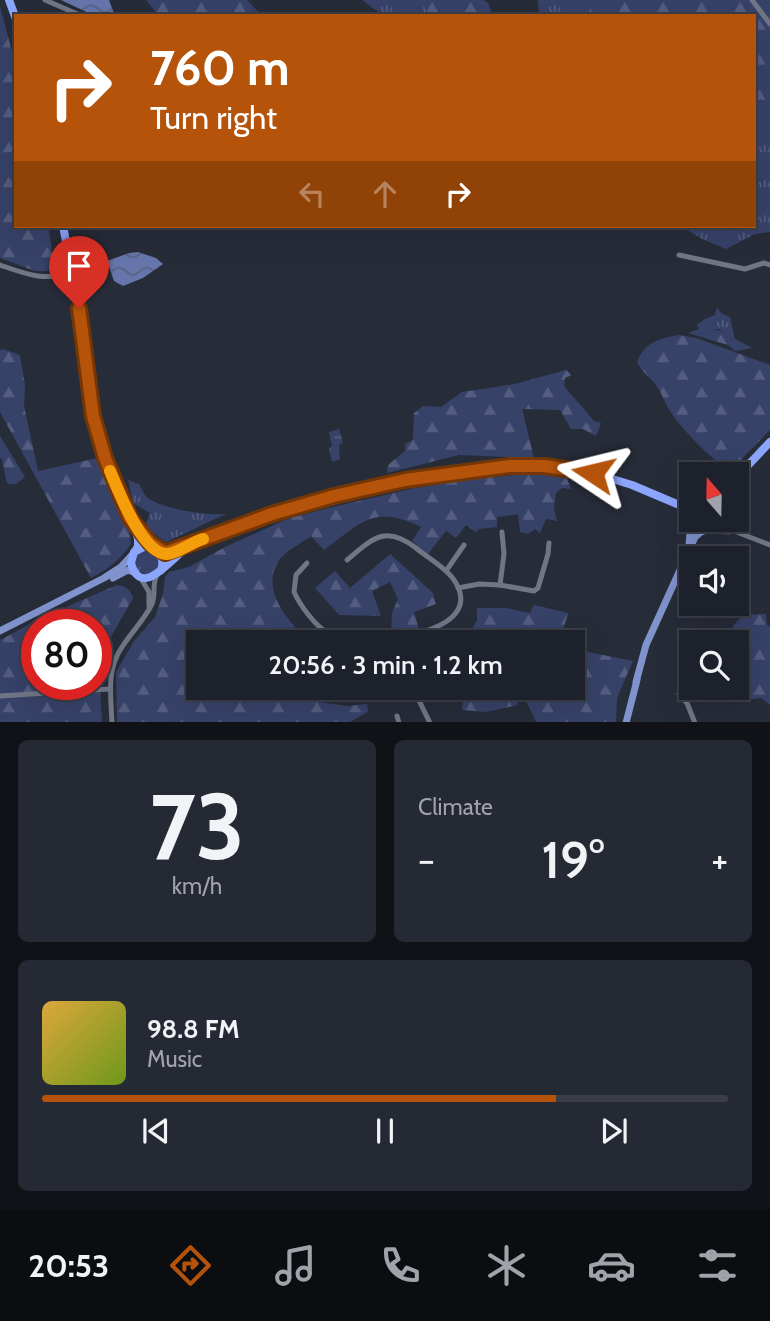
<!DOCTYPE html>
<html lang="en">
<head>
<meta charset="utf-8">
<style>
	body { margin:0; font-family:Cabin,sans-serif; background:#252933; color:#f1f3f6; height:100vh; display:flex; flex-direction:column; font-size:26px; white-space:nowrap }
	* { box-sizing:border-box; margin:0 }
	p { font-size:23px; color:#a0a3a9 }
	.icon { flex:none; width:38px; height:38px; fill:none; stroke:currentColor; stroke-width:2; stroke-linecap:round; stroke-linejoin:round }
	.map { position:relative; height:722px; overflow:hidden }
	.details { display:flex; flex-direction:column; gap:18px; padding:18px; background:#101218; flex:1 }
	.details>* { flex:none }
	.banner { position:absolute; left:14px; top:14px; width:742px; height:214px; border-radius:0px; box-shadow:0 7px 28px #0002,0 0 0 2px #3b3e47; background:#b45309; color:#fff; overflow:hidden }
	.needle { width:46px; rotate:340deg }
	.fabs { position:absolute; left:679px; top:462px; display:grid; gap:14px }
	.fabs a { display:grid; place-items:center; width:70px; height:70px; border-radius:0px; background:#1d212b; box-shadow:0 7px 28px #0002,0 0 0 2px #3b3e47; font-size:35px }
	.speed { position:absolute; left:21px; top:609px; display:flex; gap:14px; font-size:35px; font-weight:700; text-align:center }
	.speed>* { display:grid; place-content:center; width:91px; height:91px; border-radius:50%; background:#1d212b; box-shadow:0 7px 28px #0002,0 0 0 2px #3b3e47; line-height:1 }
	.speed .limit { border:10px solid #d22; background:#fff; color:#111 }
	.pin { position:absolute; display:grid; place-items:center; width:60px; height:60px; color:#fff; margin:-72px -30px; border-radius:50% 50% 50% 0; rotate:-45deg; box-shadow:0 0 7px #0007 }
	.pin .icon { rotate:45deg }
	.me { position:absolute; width:77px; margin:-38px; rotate:280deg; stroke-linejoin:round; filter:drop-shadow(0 0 5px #0008) }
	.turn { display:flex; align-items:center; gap:24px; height:147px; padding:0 21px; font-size:32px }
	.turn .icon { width:91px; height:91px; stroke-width:2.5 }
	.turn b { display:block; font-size:49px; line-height:60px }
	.lanes { display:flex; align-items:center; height:66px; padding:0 21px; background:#0003; justify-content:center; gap:35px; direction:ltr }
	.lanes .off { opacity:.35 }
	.big { font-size:52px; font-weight:600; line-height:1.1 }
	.details .tile { flex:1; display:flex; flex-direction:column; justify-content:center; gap:10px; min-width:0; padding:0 24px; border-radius:10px; background:#252933 }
	.details .dial { align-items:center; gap:0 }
	.dial b { font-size:91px; line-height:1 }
	.song { display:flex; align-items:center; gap:21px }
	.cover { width:84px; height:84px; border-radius:10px; background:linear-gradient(135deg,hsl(40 70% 55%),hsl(80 70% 35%)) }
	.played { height:7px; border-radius:4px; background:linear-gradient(90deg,#b45309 75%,#3b3e47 75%) }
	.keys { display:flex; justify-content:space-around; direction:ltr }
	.heat { display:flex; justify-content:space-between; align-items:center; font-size:38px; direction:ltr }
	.details .tiles { flex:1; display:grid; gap:18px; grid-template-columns:1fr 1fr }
	.tile:last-child { grid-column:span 2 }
	.trip { position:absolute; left:186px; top:630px; width:399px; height:70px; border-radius:0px; background:#1d212b; box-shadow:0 7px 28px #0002,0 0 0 2px #3b3e47; font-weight:600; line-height:70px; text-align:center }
	.tabs { display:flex; height:112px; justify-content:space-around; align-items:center; background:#0c0d11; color:#a0a3a9 }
	.tabs .icon { width:49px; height:49px }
	.tabs .current { color:#b45309 }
	.tabs b { font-size:32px; color:#f1f3f6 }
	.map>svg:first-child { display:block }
	.grass { fill:url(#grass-tufts) }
	.forest { fill:url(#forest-firs); fill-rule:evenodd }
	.wetland { fill:url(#wetland-marsh) }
	.water { fill:url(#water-waves) }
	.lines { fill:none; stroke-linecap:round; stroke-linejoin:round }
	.minor { stroke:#717686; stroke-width:5 }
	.major { stroke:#8193cd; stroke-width:7 }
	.highway { stroke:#8ca6fd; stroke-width:8 }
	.route-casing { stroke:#753606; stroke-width:18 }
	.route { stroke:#b45309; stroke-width:12 }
	.slow { stroke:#f59e0b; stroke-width:12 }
</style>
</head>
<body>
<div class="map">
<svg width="770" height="723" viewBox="0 0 770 723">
	<defs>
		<pattern id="grass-tufts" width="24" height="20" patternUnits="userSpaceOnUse" patternTransform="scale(1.75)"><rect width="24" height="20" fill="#374269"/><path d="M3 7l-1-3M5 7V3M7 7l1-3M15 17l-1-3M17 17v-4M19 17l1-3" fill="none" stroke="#545d7f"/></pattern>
		<pattern id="forest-firs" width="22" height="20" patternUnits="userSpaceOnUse" patternTransform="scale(1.75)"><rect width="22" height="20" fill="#374269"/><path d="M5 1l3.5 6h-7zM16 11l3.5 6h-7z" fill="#545d7f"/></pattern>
		<pattern id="wetland-marsh" width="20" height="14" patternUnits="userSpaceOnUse" patternTransform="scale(1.75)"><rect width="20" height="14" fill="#374269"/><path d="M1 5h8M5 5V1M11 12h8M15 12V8" fill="none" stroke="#545d7f"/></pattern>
		<pattern id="water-waves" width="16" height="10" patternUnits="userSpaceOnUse" patternTransform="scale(1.75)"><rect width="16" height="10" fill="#6676ac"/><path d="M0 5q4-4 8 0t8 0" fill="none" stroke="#586283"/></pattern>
	</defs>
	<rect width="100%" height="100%" fill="#272c39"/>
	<g class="grass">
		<path d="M363 0H427L428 9 424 16C400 16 381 19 363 0Z"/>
		<path d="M538 0H590L589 16H539Z"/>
		<path d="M770 117V232L755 234 726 249 702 239 681 226H754V120Z"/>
		<path d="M717 307 721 313 730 317 735 339 733 340 719 329H699L697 325 705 319 715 315Z"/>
		<path d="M128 480 139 484C142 489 144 495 148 498 162 509 209 516 226 514L166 542 145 527 150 513 133 503Z"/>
		<circle cx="147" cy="562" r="12"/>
	</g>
	<g class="forest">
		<path d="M146 0H247L262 16H159Z"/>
		<path d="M427 0H483L488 3 493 16H424L428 9Z"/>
		<path d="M590 0H770V117L754 120V16H589Z"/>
		<path d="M0 7 16 66V226H48L54 262 50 271H35L0 258Z"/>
		<path d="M699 329C712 329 724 328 732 340L735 339 752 348 735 351 728 345 688 333Z"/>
		<path d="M679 335 696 338 770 365V430L730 471C710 458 680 428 668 408 664 401 662 394 658 388 652 378 642 373 637 362 644 343 660 338 679 335Z"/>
		<path d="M3 349 20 355 25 385 24 406 38 471 98 458 129 529 131 544C120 560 108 569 91 578L0 412V350Z"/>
		<path d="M566 370 572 375 565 378 564 386 594 421 601 423 596 436 583 429H571L560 410 522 409 534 458 459 455 387 473 388 465 405 451V444L413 440 414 413 423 406 441 407 462 392 515 384Z"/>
		<path d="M0 436 25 477 16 484H8L6 480 2 459 0 458Z"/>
		<path d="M531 474 566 476 571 489 562 488 556 493 554 508 557 521 546 519 540 533 535 529 528 534 520 532 518 514 497 517V527L479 529 476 532 466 525 456 538 446 531 428 554 412 541 421 527C374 504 362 522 324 550L311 536C302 543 287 550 280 559 258 590 289 620 308 642H198V688H307L311 701 347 706 367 704 368 712 348 723 117 722 116 672 134 641 155 617 163 594 165 577 169 572 189 567 225 547 287 519 328 508 415 488 487 477Z"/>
		<path d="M390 554 433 593 436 604 414 612 419 629 391 634 392 613 398 599 390 582 372 591 381 616 339 615 315 588 335 571 350 588Z"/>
		<path d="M117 585C126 586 130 589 133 598L109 640 98 655 102 722 0 723V640L45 616ZM37 625H96V684H37Z"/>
		<path d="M534 605 568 613 562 634 588 652 633 661 617 698 616 722H536L520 688H572V642H481L478 634 470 633 477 620V608H506L530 613Z"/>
		<path d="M766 614 767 625 770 627V705L761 698 740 701 734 700 732 688H737V642H735L733 626 743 615Z"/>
		<path d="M420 688H442L444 692 442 699 426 701Z"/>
		<path d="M480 688H506L514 690 518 705 486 712 462 710 463 701Z"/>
	</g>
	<path class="wetland" d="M339 429 343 443 339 445 340 459 332 462 329 448 332 446 329 432Z"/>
	<g class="water">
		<path d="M61 0H109L115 16H95Z"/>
		<path d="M138 252 156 258 163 264 143 278 123 286 114 281 107 261 129 253Z"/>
	</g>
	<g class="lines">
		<g class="minor">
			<path d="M45 0 82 16"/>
			<path d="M752 0 770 24"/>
			<path d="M679 255 745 269 764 263 770 265"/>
			<path d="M0 265C26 274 45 282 72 272"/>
			<path d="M717 520 721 526 770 545"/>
			<path d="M708 531 730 532"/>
			<path d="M307 563 296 575 294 592C300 605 315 626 328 633 357 647 487 638 456 583 448 569 428 558 416 548 385 524 372 539 347 560"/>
			<path d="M446 571 464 545"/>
			<path d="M140 577 149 592V606"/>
			<path d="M500 585 504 554 502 532"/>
			<path d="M458 588 479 584 500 585 534 591 538 588 548 554 549 543"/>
			<path d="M413 688 430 723"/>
			<path d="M679 694 687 703 695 723"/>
			<path d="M0 696 110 689"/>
			<path d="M397 716 399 723"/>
			<path d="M112 723C111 696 106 670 122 647 131 633 143 621 151 606 157 596 151 585 157 575"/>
		</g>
		<g class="major">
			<path d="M689 545 691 522"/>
			<path d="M113 578 128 570 136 573"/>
			<path d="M0 631 104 578 121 567 134 553"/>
			<path d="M636 682 646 645 695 537 702 531"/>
			<path d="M626 723 637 680"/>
		</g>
		<g class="highway">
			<path d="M9 0 16 19"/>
			<path d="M63 226 76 292 98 435 138 538V546L136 550"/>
			<path d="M737 477 770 442"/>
			<path d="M690 515 694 527 702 531 712 528 717 520"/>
			<path d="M136 527C147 540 168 551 161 570"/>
			<path d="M157 549 146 546 134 552 131 563C141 599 169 561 183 551"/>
			<path d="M159 551 170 553 201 539 272 514 351 492 405 480 494 467 544 466 593 473 632 485 684 507 688 511 690 519"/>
		</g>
	</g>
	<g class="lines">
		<defs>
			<path id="route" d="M79 308 93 416 105 458 130 518 150 543 165 553 272 514 334 496 405 480 510 466H544L593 473"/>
		</defs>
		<use href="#route" class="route-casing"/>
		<use href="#route" class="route"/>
		<path class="slow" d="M110 471C118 490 143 555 167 554 179 553 192 542 203 539"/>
	</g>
</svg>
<div class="fabs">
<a><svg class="needle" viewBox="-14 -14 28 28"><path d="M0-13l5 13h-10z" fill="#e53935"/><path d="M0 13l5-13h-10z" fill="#a0a3a9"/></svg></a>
<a><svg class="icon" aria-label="sound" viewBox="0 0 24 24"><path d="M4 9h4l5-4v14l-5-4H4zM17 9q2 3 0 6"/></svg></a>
<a><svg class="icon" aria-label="search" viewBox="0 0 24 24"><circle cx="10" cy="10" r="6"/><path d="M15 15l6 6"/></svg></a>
</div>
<div class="speed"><div class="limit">80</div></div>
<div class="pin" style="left:79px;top:308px;background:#d93025"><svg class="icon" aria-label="arrive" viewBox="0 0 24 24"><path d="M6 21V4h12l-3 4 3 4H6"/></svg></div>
<svg class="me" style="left:593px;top:473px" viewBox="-20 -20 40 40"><path d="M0-17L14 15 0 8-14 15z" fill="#b45309" stroke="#fff" stroke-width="4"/></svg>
<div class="trip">20:56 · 3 min · 1.2 km</div>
<div class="banner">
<div class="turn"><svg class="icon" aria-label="right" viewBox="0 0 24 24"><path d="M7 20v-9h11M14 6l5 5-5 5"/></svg><div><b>760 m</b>Turn right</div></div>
<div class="lanes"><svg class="icon off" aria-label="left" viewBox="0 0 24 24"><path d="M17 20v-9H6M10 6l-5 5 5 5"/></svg><svg class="icon off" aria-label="ahead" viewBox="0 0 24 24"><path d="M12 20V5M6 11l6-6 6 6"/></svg><svg class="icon" aria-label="right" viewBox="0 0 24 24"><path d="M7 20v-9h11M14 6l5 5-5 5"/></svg></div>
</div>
</div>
<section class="details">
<div class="tiles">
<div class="tile dial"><b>73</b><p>km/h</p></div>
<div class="tile"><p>Climate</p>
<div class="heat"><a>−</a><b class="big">19°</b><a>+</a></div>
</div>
<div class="tile">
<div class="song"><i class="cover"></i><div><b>98.8 FM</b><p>Music</p></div></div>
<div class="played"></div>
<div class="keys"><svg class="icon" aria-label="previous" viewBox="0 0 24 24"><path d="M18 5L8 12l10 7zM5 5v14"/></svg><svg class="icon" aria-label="pause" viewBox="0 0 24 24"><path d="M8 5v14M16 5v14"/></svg><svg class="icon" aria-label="next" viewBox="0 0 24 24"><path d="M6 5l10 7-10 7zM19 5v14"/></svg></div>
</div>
</div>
</section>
<nav class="tabs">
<b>20:53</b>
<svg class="icon current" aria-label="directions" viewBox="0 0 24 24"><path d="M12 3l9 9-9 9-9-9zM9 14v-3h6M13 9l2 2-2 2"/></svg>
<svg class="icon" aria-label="music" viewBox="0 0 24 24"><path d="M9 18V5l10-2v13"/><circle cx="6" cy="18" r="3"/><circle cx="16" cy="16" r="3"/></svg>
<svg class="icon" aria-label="phone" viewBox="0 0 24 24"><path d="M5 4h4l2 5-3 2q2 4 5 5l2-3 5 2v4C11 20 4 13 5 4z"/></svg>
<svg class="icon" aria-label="climate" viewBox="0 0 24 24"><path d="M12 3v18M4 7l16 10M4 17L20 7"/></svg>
<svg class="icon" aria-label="car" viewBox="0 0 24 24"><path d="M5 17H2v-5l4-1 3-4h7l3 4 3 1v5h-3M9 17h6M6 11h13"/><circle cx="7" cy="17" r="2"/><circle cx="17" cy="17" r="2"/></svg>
<svg class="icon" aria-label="filters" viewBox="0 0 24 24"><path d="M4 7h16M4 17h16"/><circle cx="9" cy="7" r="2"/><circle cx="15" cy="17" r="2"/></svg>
</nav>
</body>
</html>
